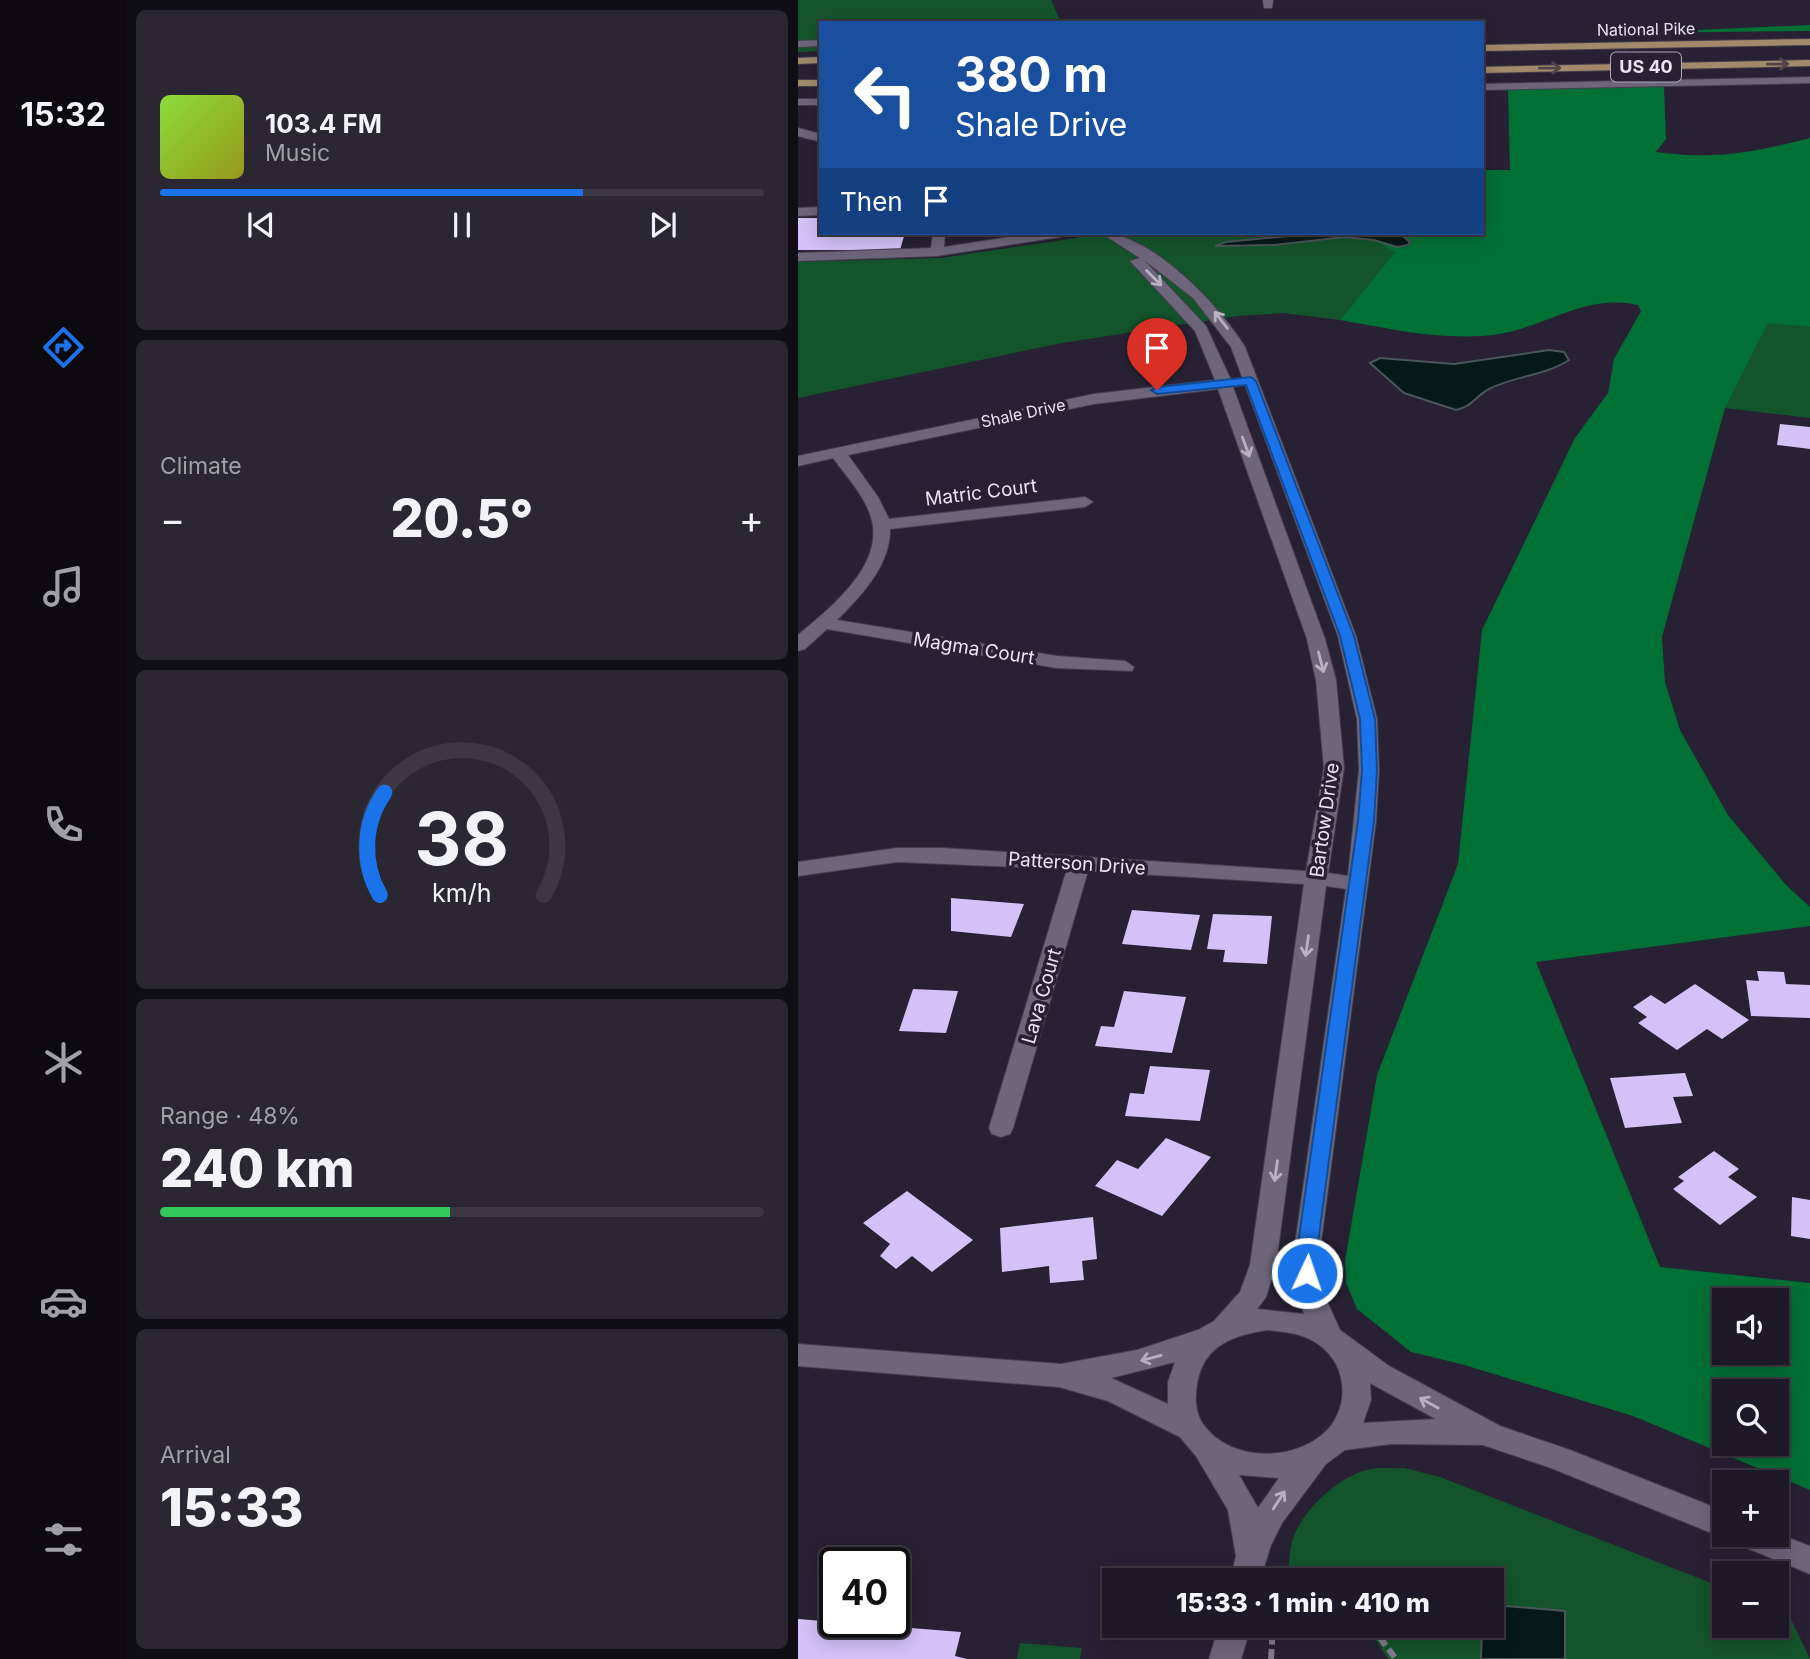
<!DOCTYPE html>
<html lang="en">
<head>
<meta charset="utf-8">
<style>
	body { margin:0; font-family:Inter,sans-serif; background:#2a2632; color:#f1f3f6; height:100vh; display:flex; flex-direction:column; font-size:26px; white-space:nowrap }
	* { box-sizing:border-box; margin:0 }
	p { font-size:23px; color:#a0a0a7 }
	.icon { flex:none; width:38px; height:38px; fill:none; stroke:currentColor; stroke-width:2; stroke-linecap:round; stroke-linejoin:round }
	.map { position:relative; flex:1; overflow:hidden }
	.side { display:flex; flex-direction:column; gap:10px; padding:10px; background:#100e15; width:672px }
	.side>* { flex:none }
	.hud { position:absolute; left:21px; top:21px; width:665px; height:214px; border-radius:0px; box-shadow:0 4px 18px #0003,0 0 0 2px #3b3843; background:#1a4fa0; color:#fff; overflow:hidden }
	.tools { position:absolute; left:914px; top:1288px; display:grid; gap:14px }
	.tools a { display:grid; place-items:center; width:77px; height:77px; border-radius:0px; background:#1d1926; box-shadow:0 4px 18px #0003,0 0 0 2px #3b3843; font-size:35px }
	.speed { position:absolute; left:21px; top:1547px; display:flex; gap:14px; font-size:35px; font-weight:700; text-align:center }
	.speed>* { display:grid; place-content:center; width:91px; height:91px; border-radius:50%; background:#1d1926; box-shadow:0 4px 18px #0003,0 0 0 2px #3b3843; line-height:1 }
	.speed .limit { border:4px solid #111; border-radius:10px; background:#fff; color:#111 }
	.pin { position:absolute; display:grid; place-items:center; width:60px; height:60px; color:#fff; margin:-72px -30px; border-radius:50% 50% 50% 0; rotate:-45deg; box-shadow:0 0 7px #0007 }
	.pin .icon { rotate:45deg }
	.me { position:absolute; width:77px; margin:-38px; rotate:3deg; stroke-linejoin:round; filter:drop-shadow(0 0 5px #0008) }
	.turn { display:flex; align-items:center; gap:24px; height:147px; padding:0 21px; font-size:32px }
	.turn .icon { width:91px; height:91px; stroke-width:2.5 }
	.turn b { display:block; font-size:49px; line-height:60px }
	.then { display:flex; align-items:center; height:66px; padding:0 21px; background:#0003; gap:14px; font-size:26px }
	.big { font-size:52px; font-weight:800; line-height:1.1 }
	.side .widget { flex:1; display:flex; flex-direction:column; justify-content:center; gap:10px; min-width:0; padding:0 24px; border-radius:10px; background:#2a2632 }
	.side .dial { align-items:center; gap:0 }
	.dial svg { height:182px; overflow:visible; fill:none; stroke:#3b3843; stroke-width:7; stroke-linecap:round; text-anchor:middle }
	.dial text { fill:#f1f3f6; stroke:none }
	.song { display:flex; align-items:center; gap:21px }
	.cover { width:84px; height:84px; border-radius:10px; background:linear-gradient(135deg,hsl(90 70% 55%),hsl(60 70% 35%)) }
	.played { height:7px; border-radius:4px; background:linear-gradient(90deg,#1a73e8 70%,#3b3843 70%) }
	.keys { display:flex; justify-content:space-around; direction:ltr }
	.heat { display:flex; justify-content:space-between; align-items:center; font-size:38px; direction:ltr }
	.charge { height:10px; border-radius:5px; background:linear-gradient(90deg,#34c759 48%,#3b3843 0) }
	.trip { position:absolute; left:304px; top:1568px; width:402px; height:70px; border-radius:0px; background:#1d1926; box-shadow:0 4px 18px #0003,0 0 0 2px #3b3843; font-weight:800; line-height:70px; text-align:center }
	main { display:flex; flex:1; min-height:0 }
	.tabs { display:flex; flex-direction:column; width:126px; justify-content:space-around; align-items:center; background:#0c0a0f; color:#a0a0a7 }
	.tabs .icon { width:49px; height:49px }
	.tabs .current { color:#1a73e8 }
	.tabs b { font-size:32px; color:#f1f3f6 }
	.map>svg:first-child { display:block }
	.green { fill:#14542c }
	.forest { fill:#017035; fill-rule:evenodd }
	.water { fill:#061919; stroke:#4a565a; stroke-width:2 }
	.building { fill:#d3c1f7 }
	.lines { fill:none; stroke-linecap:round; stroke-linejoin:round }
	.minor-casing { stroke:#443e4d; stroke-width:2 }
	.major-casing { stroke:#443e4d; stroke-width:2 }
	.path { stroke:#817c8c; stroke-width:6; stroke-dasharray:10 4.5; stroke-linecap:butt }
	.minor { fill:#6d667b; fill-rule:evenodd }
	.major { fill:#a2896b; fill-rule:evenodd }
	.oneway { stroke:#524547 }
	.oneway2 { stroke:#b7b2c1 }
	.route { fill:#1a73e8; stroke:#114b97; stroke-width:2 }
	.labels { text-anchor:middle; stroke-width:7; stroke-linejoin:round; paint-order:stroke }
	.far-street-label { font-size:16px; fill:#e8e4f0; stroke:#272133 }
	.shield { fill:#272133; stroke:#aeaab7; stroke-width:2 }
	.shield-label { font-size:18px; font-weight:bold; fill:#e8e4f0 }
	.street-label { font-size:19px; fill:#e8e4f0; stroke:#272133 }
</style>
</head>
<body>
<main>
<nav class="tabs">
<b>15:32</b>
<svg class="icon current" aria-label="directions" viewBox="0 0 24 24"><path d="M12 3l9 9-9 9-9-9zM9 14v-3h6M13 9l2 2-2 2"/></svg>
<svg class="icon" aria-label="music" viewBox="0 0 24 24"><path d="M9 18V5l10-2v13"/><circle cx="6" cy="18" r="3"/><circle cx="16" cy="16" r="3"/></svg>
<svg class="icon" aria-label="phone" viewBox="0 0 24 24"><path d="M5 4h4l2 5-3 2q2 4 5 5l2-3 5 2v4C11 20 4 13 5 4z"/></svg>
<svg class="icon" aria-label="climate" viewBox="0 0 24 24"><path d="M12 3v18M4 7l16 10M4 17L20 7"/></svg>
<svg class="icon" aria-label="car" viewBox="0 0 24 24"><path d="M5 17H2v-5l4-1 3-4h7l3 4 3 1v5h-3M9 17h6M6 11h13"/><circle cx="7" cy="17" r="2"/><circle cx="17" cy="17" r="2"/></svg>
<svg class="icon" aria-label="filters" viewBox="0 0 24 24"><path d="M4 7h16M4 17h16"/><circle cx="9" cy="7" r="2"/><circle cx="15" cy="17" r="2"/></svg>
</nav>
<section class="side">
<div class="widget">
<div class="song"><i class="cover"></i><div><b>103.4 FM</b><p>Music</p></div></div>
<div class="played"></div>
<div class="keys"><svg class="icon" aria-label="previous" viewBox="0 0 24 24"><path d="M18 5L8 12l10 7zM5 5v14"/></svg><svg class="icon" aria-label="pause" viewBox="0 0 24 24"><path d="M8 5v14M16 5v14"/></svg><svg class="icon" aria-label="next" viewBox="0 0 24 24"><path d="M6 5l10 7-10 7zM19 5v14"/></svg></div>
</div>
<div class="widget"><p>Climate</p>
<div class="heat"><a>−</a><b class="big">20.5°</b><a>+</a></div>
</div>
<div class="widget dial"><svg viewBox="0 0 100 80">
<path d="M14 69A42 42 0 1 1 86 69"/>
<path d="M14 69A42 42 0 0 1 16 24" stroke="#1a73e8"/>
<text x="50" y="56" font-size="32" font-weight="700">38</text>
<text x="50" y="72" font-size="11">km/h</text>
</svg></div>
<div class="widget"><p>Range · 48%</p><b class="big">240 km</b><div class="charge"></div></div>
<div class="widget"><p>Arrival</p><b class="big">15:33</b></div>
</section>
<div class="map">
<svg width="1012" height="1659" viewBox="0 0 1012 1659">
	<rect width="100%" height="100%" fill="#272133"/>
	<g class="green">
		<path d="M0 0H253L263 23H23V51L0 52Z"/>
		<path d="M280 233H564L598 251 542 320 485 313 440 316 264 343 0 398V262L142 258 279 238Z"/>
		<path d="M970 322 1012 327V418L927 408Z"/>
		<path d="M606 1468 642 1477 926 1588V1626H978V1609L990 1613 1012 1659H590L575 1636 564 1626H695V1580H489C491 1568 491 1554 494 1542 502 1511 543 1474 573 1469 584 1467 596 1469 606 1468Z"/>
		<path d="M222 1643 284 1648 282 1659H219Z"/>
	</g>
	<g class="forest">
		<path d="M1012 25V31L830 33Z"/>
		<path d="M866 86 868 139 858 152C919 160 953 153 1012 138V327L970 323 927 408 864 637 867 682 882 730 930 815 988 885 1012 907V926L738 962 862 1267 1012 1283V1490L835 1416 663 1364 613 1352 559 1309 548 1283 547 1261 579 1075 660 864 684 630 777 438 810 393 816 359 843 311 840 305C788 293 750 326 701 334 649 342 593 329 542 320L597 252 564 233H684V170H712L710 89ZM926 1300H978V1353H926ZM926 1391H978V1444H926Z"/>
	</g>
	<g class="water">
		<path d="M522 233H652L606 237 612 242 610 245 599 247 576 240 547 237 476 245 417 246 428 242Z"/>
		<path d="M751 350 766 352 771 360C746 376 716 376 691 389 679 395 672 408 658 410L606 393 572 363 582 358 656 364Z"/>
		<path d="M695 1605 767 1611V1659H683L684 1626H695Z"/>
	</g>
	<g class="building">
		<path d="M0 218H23V233H107L102 250H0Z"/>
		<path d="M982 424 1012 427V449L979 445Z"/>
		<path d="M153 898 226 904 213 937 153 931Z"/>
		<path d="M334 910 402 915 393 950 324 944Z"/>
		<path d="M415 914 474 916 469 964 425 962 427 950 409 949Z"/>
		<path d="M959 971 986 972 988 984 1012 985V1018L953 1016 948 980 961 981Z"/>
		<path d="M897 984 951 1020 924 1039 909 1029 879 1050 840 1023 849 1017 835 1007 853 995 867 1004Z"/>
		<path d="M115 989 160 991 148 1033 101 1031Z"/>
		<path d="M326 991 388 997 374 1053 297 1046 303 1026 316 1027Z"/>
		<path d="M352 1066 412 1070 402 1121 327 1116 332 1093 346 1094Z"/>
		<path d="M887 1073 895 1096 875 1097 884 1123 827 1128 812 1078Z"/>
		<path d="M368 1138 413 1157 364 1216 297 1186 319 1160 340 1169Z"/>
		<path d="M916 1151 941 1169 930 1177 959 1197 922 1225 875 1189 886 1181 880 1177Z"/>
		<path d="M109 1191 175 1240 134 1272 114 1256 98 1269 82 1256 92 1244 65 1223Z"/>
		<path d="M994 1197 1012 1200V1239L993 1236Z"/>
		<path d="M295 1217 299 1259 284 1261 286 1280 252 1283 251 1266 204 1272 202 1228Z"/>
		<path d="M0 1619 163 1632 157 1656 169 1659H0Z"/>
	</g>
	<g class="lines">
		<defs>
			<g id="minor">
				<path d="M465 0H475L474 8H466Z"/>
				<path d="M23 40V46L0 47V41Z"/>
				<path d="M1012 77V83L684 90V84Z"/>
				<rect x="0" y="99" width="23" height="6"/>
				<path d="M0 128 23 134V142L0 136Z"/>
				<path d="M23 207V215L0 216V208Z"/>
				<path d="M135 233H147L146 247 238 233H269L262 237 139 256 0 261V253L133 248Z"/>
				<path d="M303 233C353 233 422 306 447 347L558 636 579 719 581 770 578 821 521 1258 528 1299 542 1330 591 1366 702 1426 772 1450 926 1511V1535L978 1533 1012 1546V1574L939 1544 935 1535 926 1538 753 1468 685 1445 593 1444 547 1450 528 1464 484 1523 473 1545 462 1580H432L438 1556 430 1510 398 1456 382 1437 310 1401 261 1387 0 1366V1344L263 1364 339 1350 400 1330 416 1321 442 1292 452 1265 506 884 290 871 215 1128 212 1134 203 1137 194 1134 191 1128 269 869 99 862 0 876V862L99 848H145L508 871 526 768 518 680 509 639 420 389 296 404 50 455 80 497 91 519 287 497 295 502 287 507 92 529C92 566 64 595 39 620L259 656 327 661 336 667 334 671 259 668 29 629 7 649 0 651V635C31 609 88 565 73 517 66 495 49 477 35 458L0 466V456L296 394 417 380 397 331 332 261 342 258ZM346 260 395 298 433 347 540 636 559 719 561 770 550 876 530 873 546 768 538 680 527 639 435 387 445 382 432 378 408 326ZM528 886 548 889 495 1258 498 1290 506 1314 459 1309 468 1297 478 1265ZM469 1330C486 1332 505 1333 520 1344 551 1365 553 1411 524 1435 491 1462 431 1461 405 1424 399 1416 397 1403 398 1393 401 1349 429 1336 469 1330ZM377 1362 370 1382V1404L313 1378ZM572 1383 638 1419 565 1423 573 1400ZM441 1475 481 1478 460 1508Z"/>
				<path d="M421 1626H453L443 1659H411Z"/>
			</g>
			<g id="major">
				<path d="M1012 39V45L684 51V45Z"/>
				<path d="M23 57V63L0 64V58Z"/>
				<path d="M1012 60V66L684 73V67Z"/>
				<rect x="0" y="80" width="23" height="6"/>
			</g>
		</defs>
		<use href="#minor" class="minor-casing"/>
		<use href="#major" class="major-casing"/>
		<g class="path">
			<path d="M483 1580 485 1575 504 1580"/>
			<path d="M573 1626 598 1659"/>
			<path d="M473 1659 475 1626"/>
		</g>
		<use href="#minor" class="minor"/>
		<use href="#major" class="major"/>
	</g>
	<defs><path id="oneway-shaft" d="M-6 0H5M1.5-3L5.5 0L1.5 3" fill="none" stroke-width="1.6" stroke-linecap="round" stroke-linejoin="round" transform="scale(1.75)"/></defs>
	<g class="oneway">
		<use href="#oneway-shaft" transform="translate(980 64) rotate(-1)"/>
		<use href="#oneway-shaft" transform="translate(752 68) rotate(-1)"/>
	</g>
	<g class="oneway2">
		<use href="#oneway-shaft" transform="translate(356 278) rotate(45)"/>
		<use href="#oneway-shaft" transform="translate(423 320) rotate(-128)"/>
		<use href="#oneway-shaft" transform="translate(448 447) rotate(70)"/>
		<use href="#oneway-shaft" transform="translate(523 662) rotate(76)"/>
		<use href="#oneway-shaft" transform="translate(509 946) rotate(98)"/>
		<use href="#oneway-shaft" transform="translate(478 1171) rotate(98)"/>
		<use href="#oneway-shaft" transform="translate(353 1358) rotate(165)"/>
		<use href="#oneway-shaft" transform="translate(631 1403) rotate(-151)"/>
		<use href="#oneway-shaft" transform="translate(481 1500) rotate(-57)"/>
	</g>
	<path class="route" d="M453 377 458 381 556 636 577 719 579 770 576 821 518 1258 516 1278H502L498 1258 560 821 564 770 562 719 542 636 448 385 359 394 353 390 359 387Z"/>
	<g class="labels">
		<g class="far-street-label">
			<text transform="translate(848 29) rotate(-1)" y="6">National Pike</text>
			<text transform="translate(225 413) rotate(-12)" y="6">Shale Drive</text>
		</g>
		<rect class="shield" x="813" y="52.5" width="70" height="29" rx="5"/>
		<g class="shield-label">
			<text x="848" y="73">US 40</text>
		</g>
		<g class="street-label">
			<text transform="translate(183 492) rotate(-7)" y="7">Matric Court</text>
			<text transform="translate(176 648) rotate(9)" y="7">Magma Court</text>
			<text transform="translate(526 820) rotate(-82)" y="7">Bartow Drive</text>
			<text transform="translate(279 863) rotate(4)" y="7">Patterson Drive</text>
			<text transform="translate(243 996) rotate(-74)" y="7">Lava Court</text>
		</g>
	</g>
</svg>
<div class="tools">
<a><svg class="icon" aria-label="sound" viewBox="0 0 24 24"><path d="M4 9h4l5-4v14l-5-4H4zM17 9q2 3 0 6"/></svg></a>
<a><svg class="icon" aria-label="search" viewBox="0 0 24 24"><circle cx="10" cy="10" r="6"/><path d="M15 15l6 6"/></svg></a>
<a>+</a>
<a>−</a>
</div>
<div class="speed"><div class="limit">40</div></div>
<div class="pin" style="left:359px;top:390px;background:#d93025"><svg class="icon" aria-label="arrive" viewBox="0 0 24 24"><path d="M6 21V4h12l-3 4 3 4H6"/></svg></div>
<svg class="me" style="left:509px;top:1273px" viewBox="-20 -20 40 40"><circle r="17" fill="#1a73e8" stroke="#fff" stroke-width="3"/><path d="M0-11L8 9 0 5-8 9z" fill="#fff"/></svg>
<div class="trip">15:33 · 1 min · 410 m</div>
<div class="hud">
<div class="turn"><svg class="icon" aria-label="left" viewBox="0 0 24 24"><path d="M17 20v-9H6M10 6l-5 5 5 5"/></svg><div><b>380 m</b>Shale Drive</div></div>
<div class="then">Then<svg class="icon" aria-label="arrive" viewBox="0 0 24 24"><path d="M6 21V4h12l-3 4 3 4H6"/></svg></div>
</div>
</div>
</main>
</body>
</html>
